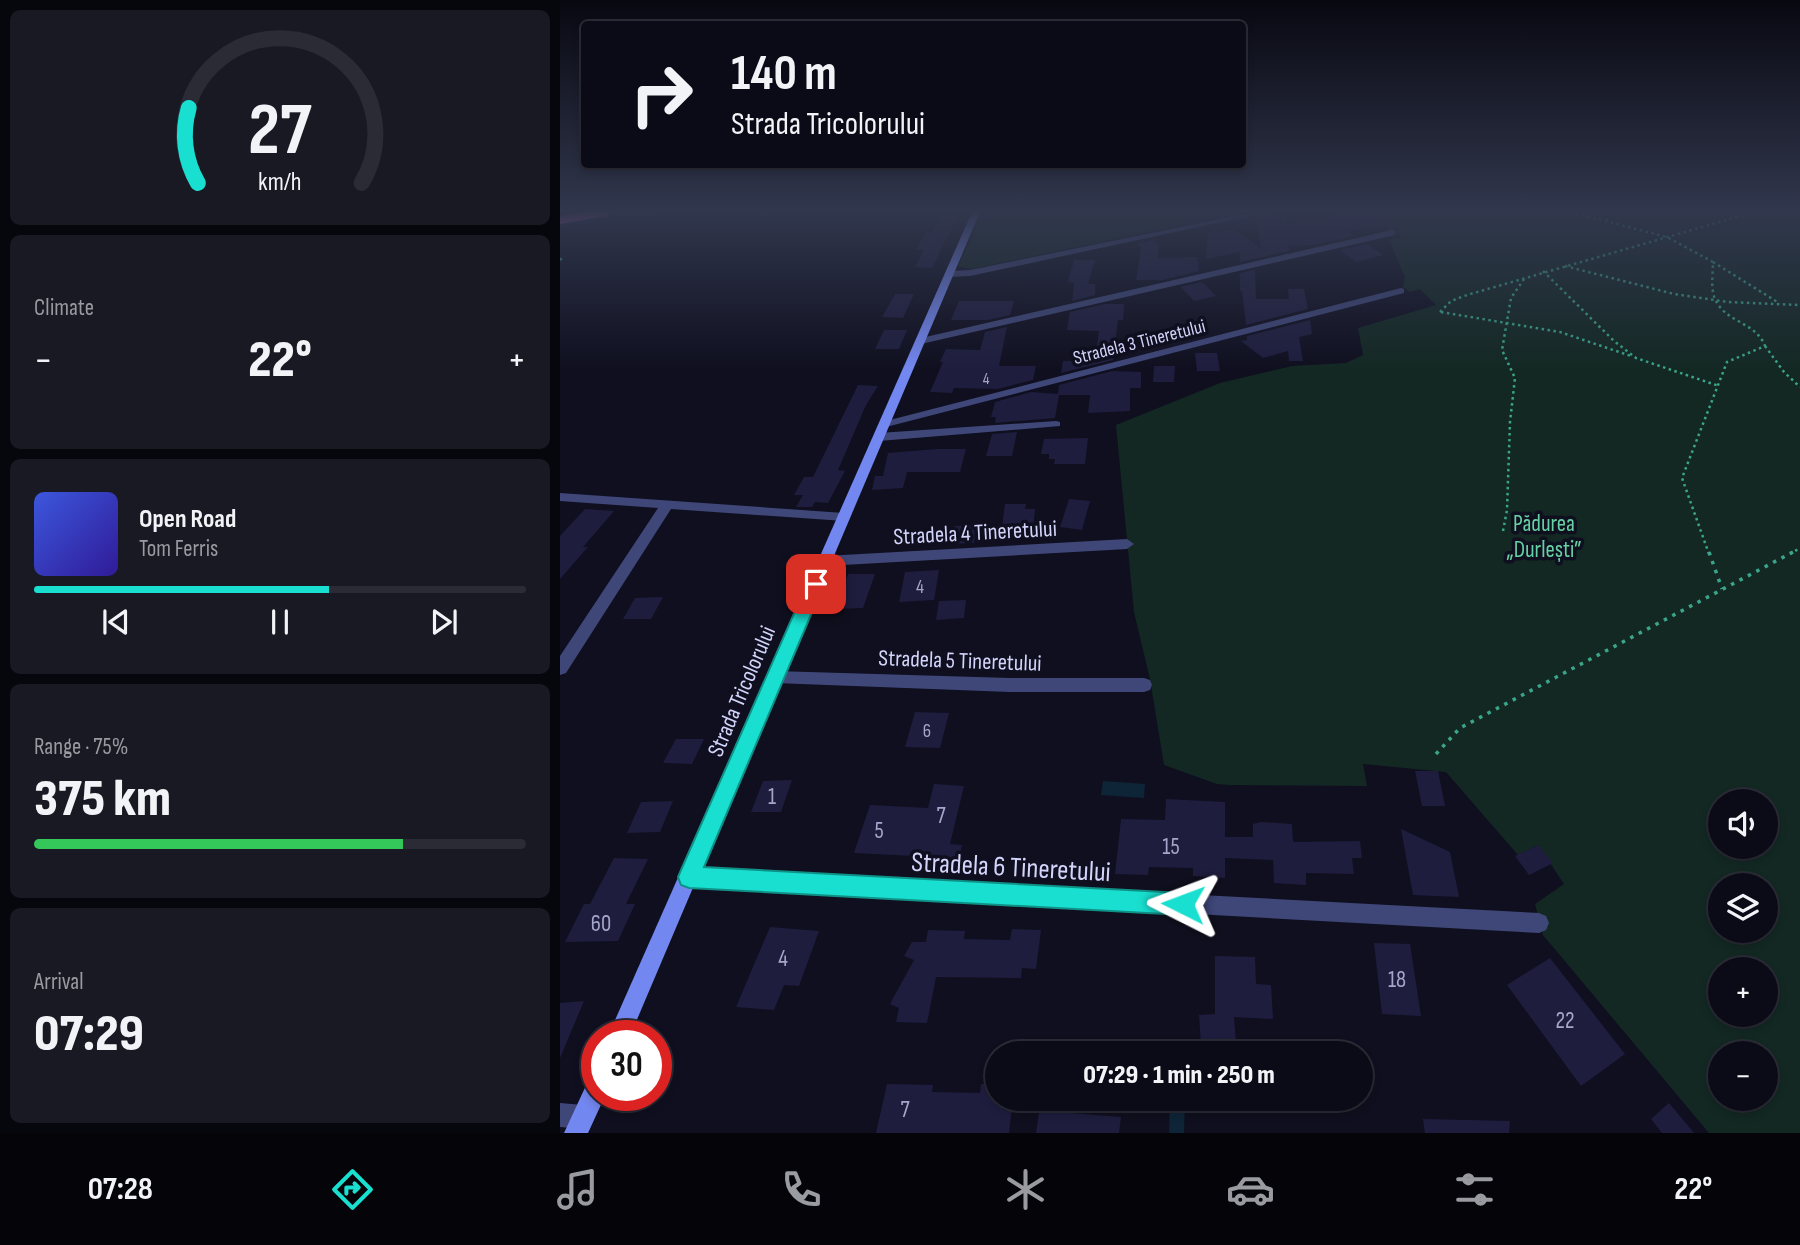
<!DOCTYPE html>
<html lang="en">
<head>
<meta charset="utf-8">
<style>
	body { margin:0; font-family:"Sofia Sans Condensed",sans-serif; background:#191924; color:#f1f3f6; height:100vh; display:flex; flex-direction:column; font-size:26px; white-space:nowrap }
	* { box-sizing:border-box; margin:0 }
	p { font-size:23px; color:#9a9ba1 }
	.icon { flex:none; width:38px; height:38px; fill:none; stroke:currentColor; stroke-width:2; stroke-linecap:round; stroke-linejoin:round }
	.map { position:relative; flex:1; overflow:hidden }
	.side { display:flex; flex-direction:column; gap:10px; padding:10px; background:#06060d; width:560px }
	.side>* { flex:none }
	.banner { position:absolute; left:21px; top:21px; width:665px; height:147px; border-radius:7px; box-shadow:0 4px 10px #0003,0 0 0 2px #2b2b36; background:#0b0b17; color:#f1f3f6; overflow:hidden }
	.controls { position:absolute; left:1148px; top:789px; display:grid; gap:14px }
	.controls a { display:grid; place-items:center; width:70px; height:70px; border-radius:50%; background:#0b0b17; box-shadow:0 4px 10px #0003,0 0 0 2px #2b2b36; font-size:35px }
	.speed { position:absolute; left:21px; top:1020px; display:flex; gap:14px; font-size:35px; font-weight:700; text-align:center }
	.speed>* { display:grid; place-content:center; width:91px; height:91px; border-radius:50%; background:#0b0b17; box-shadow:0 4px 10px #0003,0 0 0 2px #2b2b36; line-height:1 }
	.speed .limit { border:10px solid #d22; background:#fff; color:#111 }
	.pin { position:absolute; display:grid; place-items:center; width:60px; height:60px; color:#fff; margin:-30px; border-radius:14px; box-shadow:0 4px 10px #0006 }
	.me { position:absolute; width:77px; margin:-38px; rotate:273deg; stroke-linejoin:round; filter:drop-shadow(0 0 5px #0008) }
	.turn { display:flex; align-items:center; gap:24px; height:147px; padding:0 35px; font-size:32px }
	.turn .icon { width:91px; height:91px; stroke-width:2.5 }
	.turn b { display:block; font-size:49px; line-height:60px }
	.big { font-size:52px; font-weight:800; line-height:1.1 }
	.side .tile { flex:1; display:flex; flex-direction:column; justify-content:center; gap:10px; min-width:0; padding:0 24px; border-radius:10px; background:#191924 }
	.side .dial { align-items:center; gap:0 }
	.dial svg { height:182px; overflow:visible; fill:none; stroke:#2b2b36; stroke-width:7; stroke-linecap:round; text-anchor:middle }
	.dial text { fill:#f1f3f6; stroke:none }
	.song { display:flex; align-items:center; gap:21px }
	.cover { width:84px; height:84px; border-radius:10px; background:linear-gradient(135deg,hsl(230 70% 55%),hsl(250 70% 35%)) }
	.played { height:7px; border-radius:4px; background:linear-gradient(90deg,#18dfcf 60%,#2b2b36 60%) }
	.keys { display:flex; justify-content:space-around; direction:ltr }
	.heat { display:flex; justify-content:space-between; align-items:center; font-size:38px; direction:ltr }
	.charge { height:10px; border-radius:5px; background:linear-gradient(90deg,#34c759 75%,#2b2b36 0) }
	.trip { position:absolute; left:425px; top:1041px; width:388px; height:70px; border-radius:35px; background:#0b0b17; box-shadow:0 4px 10px #0003,0 0 0 2px #2b2b36; font-weight:800; line-height:70px; text-align:center }
	.menu { display:flex; height:112px; justify-content:space-around; align-items:center; background:#040409; color:#9a9ba1 }
	.menu .icon { width:49px; height:49px }
	.menu .active { color:#18dfcf }
	.menu b { font-size:32px; color:#f1f3f6 }
	main { display:flex; flex:1; min-height:0 }
	.map>svg:first-child { display:block }
	.green { fill:#132823; fill-rule:evenodd }
	.water { fill:#0e2538 }
	.lines { fill:none; stroke-linecap:round; stroke-linejoin:round }
	.stream { stroke:#0e2538; stroke-width:3.5 }
	.building { fill:#1e1d3e }
	.path-far1 { stroke:#3ba58b; stroke-width:2.5; stroke-dasharray:2.5 3.5; stroke-linecap:butt }
	.path { stroke:#3ba58b; stroke-width:3.5; stroke-dasharray:3.5 6; stroke-linecap:butt }
	.street { fill:#3f4779; fill-rule:evenodd }
	.secondary { fill:#7387f0; fill-rule:evenodd }
	.highway { fill:#ed5abb; fill-rule:evenodd }
	.route { fill:#18dfcf; stroke:#109187; stroke-width:2 }
	.labels { text-anchor:middle; stroke-width:7; stroke-linejoin:round; paint-order:stroke }
	.far-number-label { font-size:16px; fill:#a5a6cb }
	.far-street-label { font-size:19px; fill:#d2d4fa; stroke:#0f0f1f }
	.number-label { font-size:19px; fill:#a5a6cb }
	.park-label { font-size:23px; fill:#66d2a3; stroke:#0f0f1f }
	.street-label { font-size:23px; fill:#d2d4fa; stroke:#0f0f1f }
	.near-number-label { font-size:23px; fill:#a5a6cb }
	.near-street-label { font-size:28px; fill:#d2d4fa; stroke:#0f0f1f }
</style>
</head>
<body>
<main>
<section class="side">
<div class="tile dial"><svg viewBox="0 0 100 80">
<path d="M14 69A42 42 0 1 1 86 69"/>
<path d="M14 69A42 42 0 0 1 10 36" stroke="#18dfcf"/>
<text x="50" y="56" font-size="32" font-weight="700">27</text>
<text x="50" y="72" font-size="11">km/h</text>
</svg></div>
<div class="tile"><p>Climate</p>
<div class="heat"><a>−</a><b class="big">22°</b><a>+</a></div>
</div>
<div class="tile">
<div class="song"><i class="cover"></i><div><b>Open Road</b><p>Tom Ferris</p></div></div>
<div class="played"></div>
<div class="keys"><svg class="icon" aria-label="previous" viewBox="0 0 24 24"><path d="M18 5L8 12l10 7zM5 5v14"/></svg><svg class="icon" aria-label="pause" viewBox="0 0 24 24"><path d="M8 5v14M16 5v14"/></svg><svg class="icon" aria-label="next" viewBox="0 0 24 24"><path d="M6 5l10 7-10 7zM19 5v14"/></svg></div>
</div>
<div class="tile"><p>Range · 75%</p><b class="big">375 km</b><div class="charge"></div></div>
<div class="tile"><p>Arrival</p><b class="big">07:29</b></div>
</section>
<div class="map">
<svg width="1240" height="1133" viewBox="0 0 1240 1133">
	<rect width="100%" height="100%" fill="#0f0f1f"/>
	<g class="green">
		<path d="M423 212H680L681 213 411 269 398 266Z"/>
		<path d="M816 212H1240V1133H1149L983 935 975 904 1004 884 978 845 958 855 886 772 803 764 807 786 669 785 657 784 604 765 590 679 574 612 556 425 660 383 732 366 786 363 803 355 798 328 876 305 860 289 850 292 843 287 845 277 829 240 842 237 828 230ZM1160 802H1206V847H1160ZM1160 886H1206V931H1160ZM1160 970H1206V1015H1160ZM1160 1054H1206V1099H1160Z"/>
	</g>
	<g class="water">
		<path d="M543 781 585 784 584 798 541 795Z"/>
		<path d="M610 1100H625L624 1133H609Z"/>
	</g>
	<g class="lines">
		<path class="stream" d="M0 225 92 212"/>
	</g>
	<g class="building">
		<path d="M789 212H812L843 230 831 227 785 230 795 236 753 245 729 246V251L680 262V252L646 259 648 232 675 230 701 249 697 217 725 216 727 225Z"/>
		<path d="M381 217H397L372 268 355 267 364 250 356 249 366 233H372Z"/>
		<path d="M593 240 598 245V258L637 257 639 271 602 280H576L581 248 577 244Z"/>
		<path d="M807 244 823 255 796 262 780 250Z"/>
		<path d="M514 260H535L528 284H535V295L512 301 514 283 508 282Z"/>
		<path d="M695 270 696 299H729L728 289H744L748 309 686 325 682 291H680V273Z"/>
		<path d="M642 282 656 296 634 301 621 287Z"/>
		<path d="M335 294H354L343 318 322 317Z"/>
		<path d="M399 301H454L450 315 428 320H391Z"/>
		<path d="M545 304H564L563 320H558L553 360 501 373 503 361H535L539 331 507 330 510 312Z"/>
		<path d="M750 320 752 334 739 337 743 361H729L728 351 703 358 681 341 687 340V336Z"/>
		<path d="M447 327 439 366H476L473 380 438 389 394 388 392 393 370 392 383 362H380L386 349 420 350 425 332Z"/>
		<path d="M324 330H347L339 349H315Z"/>
		<path d="M635 353H657L660 371H637Z"/>
		<path d="M594 366H615L614 382H593Z"/>
		<path d="M552 371 581 372V388H570V411L528 413 530 395H499L495 418 435 423 436 417H431L435 402 471 392 498 394 499 385Z"/>
		<path d="M298 385 318 386 306 405 278 470 285 471 268 503 255 502 252 507H236L243 495H234L244 477H253Z"/>
		<path d="M457 432 452 456H426L432 434Z"/>
		<path d="M528 438 525 464H494L495 459H489V454H481L484 439Z"/>
		<path d="M377 449H406L400 472H347L343 488 312 490 315 476H323L328 453Z"/>
		<path d="M509 499 530 501 522 530 500 527Z"/>
		<path d="M445 504H466L465 509H475L473 531H453V527H442Z"/>
		<path d="M25 509 54 511 23 547H28L0 579V536Z"/>
		<path d="M417 525 414 543 390 544 394 526Z"/>
		<path d="M379 570 374 600 339 602 345 572Z"/>
		<path d="M288 574H315L303 608 275 609Z"/>
		<path d="M103 597 91 619H63L75 598Z"/>
		<path d="M406 600 404 618 376 620 379 601Z"/>
		<path d="M355 712 389 713 380 748 345 747Z"/>
		<path d="M116 739H144L132 764 103 763Z"/>
		<path d="M855 771H878L885 806H862Z"/>
		<path d="M232 780 221 812H191L203 781Z"/>
		<path d="M374 784 404 786 390 844 402 845 397 868 351 866 354 856 294 853 310 805 368 808Z"/>
		<path d="M606 799 665 802V837H693V824L701 822 732 824 733 842 800 841 802 858H792L794 874 746 873V885L714 883 713 860 665 858V878L633 876V868L589 867 588 875 555 874 561 819 605 820Z"/>
		<path d="M113 801 100 832 67 833 81 802Z"/>
		<path d="M841 829 890 852 899 897 853 895Z"/>
		<path d="M978 845 993 863 969 875 955 856Z"/>
		<path d="M54 858 88 859 66 904H75L58 941 5 942 24 904H30Z"/>
		<path d="M210 927 259 931 239 986 224 985 214 1010 176 1007Z"/>
		<path d="M452 929 481 930 476 969 462 968 461 978 376 977 367 1023 336 1022 339 1008 330 1004 354 960 344 956 352 942H366L368 930 405 931 404 939 450 940Z"/>
		<path d="M814 943 850 944 861 1016 822 1014Z"/>
		<path d="M655 956 695 957 696 984 711 985 713 1019 674 1017 676 1043 641 1044 639 1015 655 1014Z"/>
		<path d="M990 958 1065 1054 1021 1086 947 985Z"/>
		<path d="M24 1001 0 1058V1003Z"/>
		<path d="M327 1084 373 1085 372 1092 420 1093 421 1084H438V1099H453L449 1133H316Z"/>
		<path d="M481 1099H512L511 1113 561 1117 559 1133H476Z"/>
		<path d="M1109 1103 1134 1133H1102L1091 1119Z"/>
		<path d="M863 1119 950 1121 949 1133H865Z"/>
	</g>
	<g class="lines">
		<g class="path-far1">
			<path d="M1010 212 1107 237 1153 262C1153 275 1150 290 1156 301 1166 322 1197 323 1205 346L1167 362 1122 478 1149 554"/>
			<path d="M1046 212 1048 223"/>
			<path d="M0 260 4 256"/>
			<path d="M1153 262 1219 303"/>
			<path d="M1005 266 1114 294 1168 302 1240 305"/>
			<path d="M983 271 1054 341 1076 358 1159 386"/>
			<path d="M880 312 891 301 907 295 1194 212"/>
			<path d="M881 312 1000 332 1071 356"/>
			<path d="M1205 346 1224 372 1240 387"/>
			<path d="M943 531 947 510 950 422 955 378 942 350 951 298 964 279"/>
			<path d="M1230 554 1240 548"/>
		</g>
		<g class="path">
			<path d="M1149 552 1162 589"/>
			<path d="M876 754 900 728 1233 552"/>
		</g>
		<g class="street">
			<path d="M694 212 699 214 410 276 389 277 384 274 389 271 410 270Z"/>
			<path d="M832 230 835 231V235L361 344 356 341 361 338Z"/>
			<path d="M841 288 844 289V293L330 426 326 427 320 424 322 422Z"/>
			<path d="M496 421 500 422V426L319 441 313 437 319 433Z"/>
			<path d="M0 493 284 513 291 517 284 521 111 509 6 673 0 675V656L98 508 0 501Z"/>
			<path d="M567 539 574 544 567 549 265 566 258 561 265 556Z"/>
			<path d="M215 671 450 678H584L590 680 592 685 590 690 584 692H450L215 683 209 682 207 677 209 672Z"/>
			<path d="M129 868 979 913 986 916 989 923 986 930 979 933 129 886 122 884 119 877 122 870Z"/>
			<path d="M0 1103 23 1105 31 1109 35 1117 31 1125 23 1129 0 1127Z"/>
		</g>
		<g class="secondary">
			<path d="M412 212H420L70 1036H48Z"/>
			<path d="M37 1076V1096H45L28 1133H4L29 1079Z"/>
		</g>
		<path class="highway" d="M26 212H53L47 216 0 224V216Z"/>
	</g>
	<linearGradient id="sky" x2="0" y2="1"><stop stop-color="#080811"/><stop offset="0.57" stop-color="#31374d"/><stop offset="1" stop-color="#31374d" stop-opacity="0"/></linearGradient>
	<rect width="1240" height="370" fill="url(#sky)"/>
	<path class="route" d="M256 578 264 584 144 867 623 893 631 896 634 904 631 912 623 915 129 888 121 885 118 877 121 870 247 584Z"/>
	<g class="labels">
		<g class="far-number-label">
			<text x="426" y="384">4</text>
		</g>
		<g class="far-street-label">
			<text transform="translate(579 341) rotate(-14)" y="7">Stradela 3 Tineretului</text>
		</g>
		<g class="number-label">
			<text x="360" y="593">4</text>
			<text x="367" y="737">6</text>
		</g>
		<g class="park-label">
			<text x="984" y="531">Pădurea<tspan x="984" dy="26">„Durlești”</tspan></text>
		</g>
		<g class="street-label">
			<text transform="translate(415 532) rotate(-3)" y="8">Stradela 4 Tineretului</text>
			<text transform="translate(400 660) rotate(2)" y="8">Stradela 5 Tineretului</text>
			<text transform="translate(181 691) rotate(-67)" y="8">Strada Tricolorului</text>
		</g>
		<g class="near-number-label">
			<text x="212" y="804">1</text>
			<text x="381" y="823">7</text>
			<text x="319" y="838">5</text>
			<text x="611" y="854">15</text>
			<text x="41" y="931">60</text>
			<text x="223" y="966">4</text>
			<text x="837" y="987">18</text>
			<text x="1005" y="1028">22</text>
			<text x="345" y="1117">7</text>
		</g>
		<g class="near-street-label">
			<text transform="translate(451 866) rotate(3)" y="10">Stradela 6 Tineretului</text>
		</g>
	</g>
</svg>
<div class="controls">
<a><svg class="icon" aria-label="sound" viewBox="0 0 24 24"><path d="M4 9h4l5-4v14l-5-4H4zM17 9q2 3 0 6"/></svg></a>
<a><svg class="icon" aria-label="layers" viewBox="0 0 24 24"><path d="M12 4l9 5-9 5-9-5zM3 14l9 5 9-5"/></svg></a>
<a>+</a>
<a>−</a>
</div>
<div class="speed"><div class="limit">30</div></div>
<div class="pin" style="left:256px;top:584px;background:#d93025"><svg class="icon" aria-label="arrive" viewBox="0 0 24 24"><path d="M6 21V4h12l-3 4 3 4H6"/></svg></div>
<svg class="me" style="left:623px;top:904px" viewBox="-20 -20 40 40"><path d="M0-17L14 15 0 8-14 15z" fill="#18dfcf" stroke="#fff" stroke-width="4"/></svg>
<div class="trip">07:29 · 1 min · 250 m</div>
<div class="banner">
<div class="turn"><svg class="icon" aria-label="right" viewBox="0 0 24 24"><path d="M7 20v-9h11M14 6l5 5-5 5"/></svg><div><b>140 m</b>Strada Tricolorului</div></div>
</div>
</div>
</main>
<nav class="menu">
<b>07:28</b>
<svg class="icon active" aria-label="directions" viewBox="0 0 24 24"><path d="M12 3l9 9-9 9-9-9zM9 14v-3h6M13 9l2 2-2 2"/></svg>
<svg class="icon" aria-label="music" viewBox="0 0 24 24"><path d="M9 18V5l10-2v13"/><circle cx="6" cy="18" r="3"/><circle cx="16" cy="16" r="3"/></svg>
<svg class="icon" aria-label="phone" viewBox="0 0 24 24"><path d="M5 4h4l2 5-3 2q2 4 5 5l2-3 5 2v4C11 20 4 13 5 4z"/></svg>
<svg class="icon" aria-label="climate" viewBox="0 0 24 24"><path d="M12 3v18M4 7l16 10M4 17L20 7"/></svg>
<svg class="icon" aria-label="car" viewBox="0 0 24 24"><path d="M5 17H2v-5l4-1 3-4h7l3 4 3 1v5h-3M9 17h6M6 11h13"/><circle cx="7" cy="17" r="2"/><circle cx="17" cy="17" r="2"/></svg>
<svg class="icon" aria-label="filters" viewBox="0 0 24 24"><path d="M4 7h16M4 17h16"/><circle cx="9" cy="7" r="2"/><circle cx="15" cy="17" r="2"/></svg>
<b>22°</b>
</nav>
</body>
</html>
